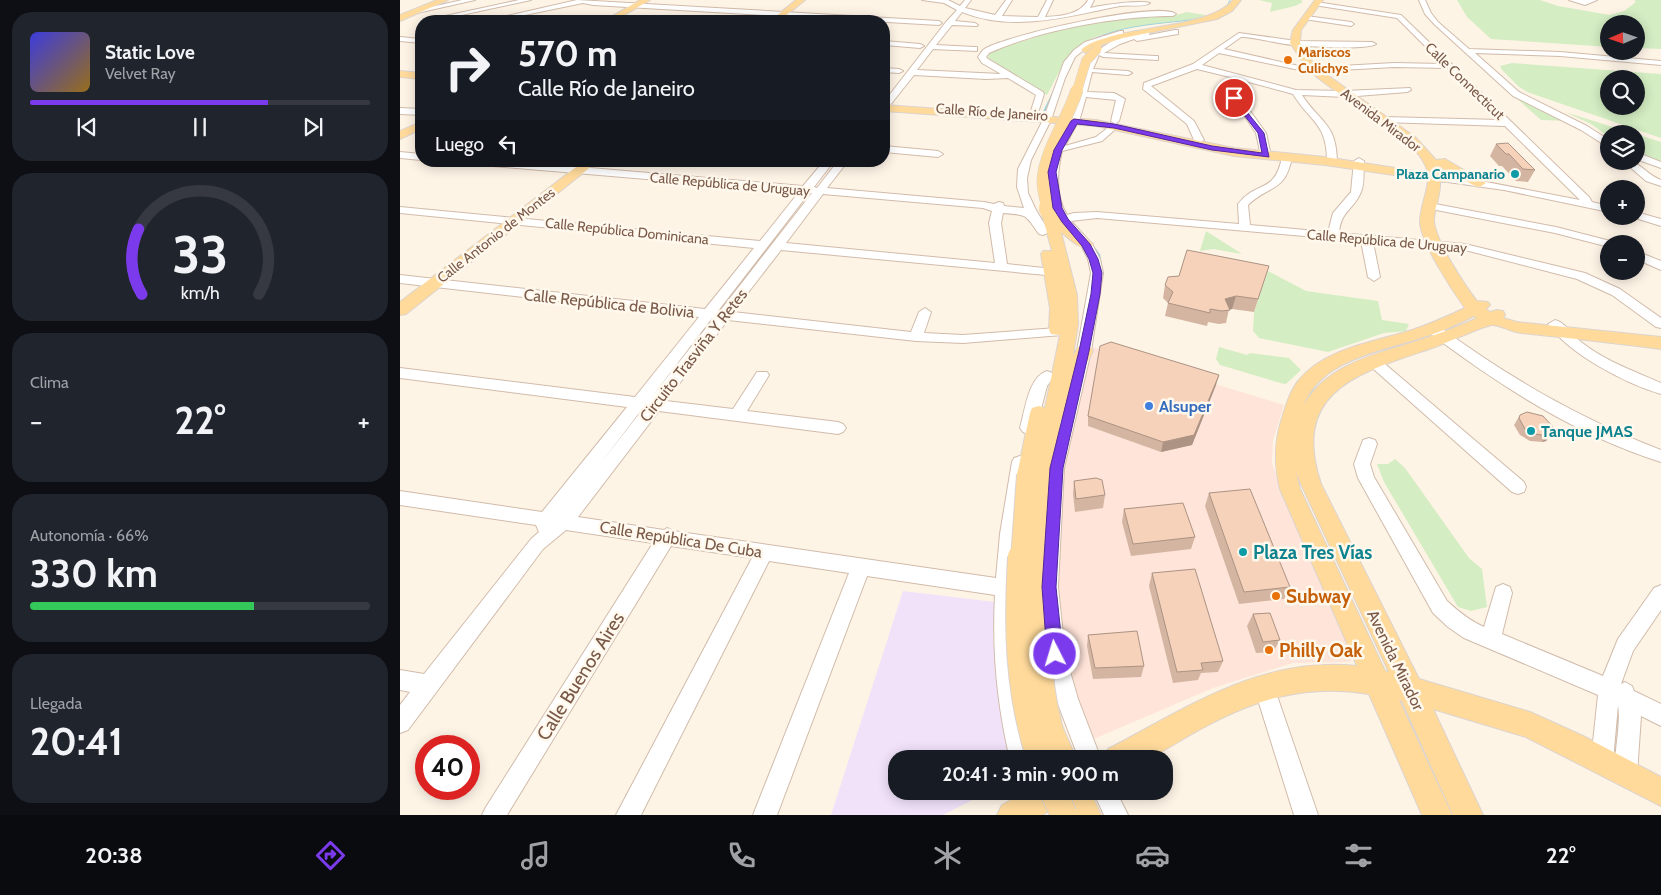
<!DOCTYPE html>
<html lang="es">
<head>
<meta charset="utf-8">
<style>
	body { margin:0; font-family:Cabin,sans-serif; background:#20242c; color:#f1f3f6; height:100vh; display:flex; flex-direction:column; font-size:19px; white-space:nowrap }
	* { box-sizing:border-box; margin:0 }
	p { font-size:16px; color:#9ea1a6 }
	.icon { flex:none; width:28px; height:28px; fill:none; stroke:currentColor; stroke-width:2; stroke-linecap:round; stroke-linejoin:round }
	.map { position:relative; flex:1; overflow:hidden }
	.side { display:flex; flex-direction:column; gap:12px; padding:12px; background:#0d0f14; width:400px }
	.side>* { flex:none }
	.hud { position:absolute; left:15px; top:15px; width:475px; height:152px; border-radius:20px; box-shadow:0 2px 12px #0003; background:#171b24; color:#f1f3f6; overflow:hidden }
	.needle { width:32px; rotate:268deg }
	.buttons { position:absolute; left:1200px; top:15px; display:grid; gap:10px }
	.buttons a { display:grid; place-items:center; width:45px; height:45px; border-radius:50%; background:#171b24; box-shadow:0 2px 12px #0003; font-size:25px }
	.speed { position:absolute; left:15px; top:735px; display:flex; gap:10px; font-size:25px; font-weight:700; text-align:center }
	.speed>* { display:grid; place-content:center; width:65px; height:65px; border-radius:50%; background:#171b24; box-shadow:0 2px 12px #0003; line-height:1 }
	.speed .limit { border:8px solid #d22; background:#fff; color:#111 }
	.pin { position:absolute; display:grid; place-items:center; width:42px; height:42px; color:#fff; margin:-21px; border:2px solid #fff; border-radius:50%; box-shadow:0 1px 5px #0007 }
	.me { position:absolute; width:55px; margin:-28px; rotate:355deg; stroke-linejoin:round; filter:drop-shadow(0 0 4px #0008) }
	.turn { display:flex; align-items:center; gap:18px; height:105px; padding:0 20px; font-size:22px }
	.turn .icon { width:65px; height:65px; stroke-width:2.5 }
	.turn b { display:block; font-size:35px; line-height:42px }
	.then { display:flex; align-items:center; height:48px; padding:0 20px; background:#0003; gap:10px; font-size:19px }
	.big { font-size:38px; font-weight:800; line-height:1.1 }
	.side .tile { flex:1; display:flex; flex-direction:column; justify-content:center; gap:8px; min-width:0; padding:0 18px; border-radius:20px; background:#20242c }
	.side .dial { align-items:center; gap:0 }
	.dial svg { height:130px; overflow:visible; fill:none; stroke:#363941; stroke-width:7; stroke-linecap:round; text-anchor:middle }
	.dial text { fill:#f1f3f6; stroke:none }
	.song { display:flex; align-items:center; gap:15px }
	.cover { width:60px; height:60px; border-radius:8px; background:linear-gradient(135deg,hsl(240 70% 55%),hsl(40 70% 35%)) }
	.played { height:5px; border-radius:2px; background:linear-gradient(90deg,#7c3aed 70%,#363941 70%) }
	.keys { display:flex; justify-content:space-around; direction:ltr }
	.heat { display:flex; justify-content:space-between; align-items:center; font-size:28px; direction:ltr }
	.charge { height:8px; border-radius:4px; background:linear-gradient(90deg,#34c759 66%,#363941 0) }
	.trip { position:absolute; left:488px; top:750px; width:285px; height:50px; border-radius:20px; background:#171b24; box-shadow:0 2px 12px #0003; font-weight:800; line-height:50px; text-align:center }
	.tab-bar { display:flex; height:80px; justify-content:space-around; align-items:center; background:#090b0e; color:#9ea1a6 }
	.tab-bar .icon { width:35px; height:35px }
	.tab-bar .on { color:#7c3aed }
	.tab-bar b { font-size:22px; color:#f1f3f6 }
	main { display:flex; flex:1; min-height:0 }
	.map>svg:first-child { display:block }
	.commercial { fill:#ffe4d9 }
	.education { fill:#f1e2fa }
	.green { fill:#d4edc2; fill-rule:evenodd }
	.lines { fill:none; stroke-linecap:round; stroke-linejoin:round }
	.stream-far2 { stroke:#9dd3dc; stroke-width:1 }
	.stream-far1 { stroke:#9dd3dc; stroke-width:2 }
	.stream { stroke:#9dd3dc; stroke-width:2.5 }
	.minor-casing { stroke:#d1bbaa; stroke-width:2 }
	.major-casing { stroke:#dcd4cf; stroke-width:2 }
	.minor { fill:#fff; fill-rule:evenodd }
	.major { fill:#ffda9b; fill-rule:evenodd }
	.major-bridge-far4-casing { stroke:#dcd4cf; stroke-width:10; stroke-linecap:butt }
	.major-bridge-far3-casing { stroke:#dcd4cf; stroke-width:13; stroke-linecap:butt }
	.major-bridge-far2-casing { stroke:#dcd4cf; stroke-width:17; stroke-linecap:butt }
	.major-bridge-far1-casing { stroke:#dcd4cf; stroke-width:22; stroke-linecap:butt }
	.major-bridge-casing { stroke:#dcd4cf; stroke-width:28; stroke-linecap:butt }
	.major-bridge-far4 { stroke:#ffda9b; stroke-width:9 }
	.major-bridge-far3 { stroke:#ffda9b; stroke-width:12 }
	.major-bridge-far2 { stroke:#ffda9b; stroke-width:16 }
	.major-bridge-far1 { stroke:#ffda9b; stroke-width:20 }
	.major-bridge { stroke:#ffda9b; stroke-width:26 }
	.wall { fill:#d4b5a1 }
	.shaded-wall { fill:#ac9383 }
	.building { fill:#f6d2bb; stroke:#ac9383 }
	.route { fill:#7c3aed; stroke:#51269a }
	.food-dot { fill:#e8710a; stroke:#fff8ed; stroke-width:2 }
	.culture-dot { fill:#0f9aa8; stroke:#fff8ed; stroke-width:2 }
	.shop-dot { fill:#3f7fe0; stroke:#fff8ed; stroke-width:2 }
	.labels { text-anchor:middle; stroke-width:5; stroke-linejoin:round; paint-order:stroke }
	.far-food-label { font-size:14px; font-weight:bold; fill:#c56008; stroke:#fff8ed; text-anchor:start }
	.far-street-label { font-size:14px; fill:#7a5948; stroke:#fff8ed }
	.far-culture-label { font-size:14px; font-weight:bold; fill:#0d838f; stroke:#fff8ed; text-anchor:end }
	.street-label { font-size:16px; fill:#7a5948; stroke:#fff8ed }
	.shop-label { font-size:16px; font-weight:bold; fill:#366cbe; stroke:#fff8ed; text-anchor:start }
	.culture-label { font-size:16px; font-weight:bold; fill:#0d838f; stroke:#fff8ed; text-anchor:start }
	.near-culture-label { font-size:19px; font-weight:bold; fill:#0d838f; stroke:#fff8ed; text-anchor:start }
	.near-food-label { font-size:19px; font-weight:bold; fill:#c56008; stroke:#fff8ed; text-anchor:start }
	.near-street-label { font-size:19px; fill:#7a5948; stroke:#fff8ed }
</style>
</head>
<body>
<main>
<section class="side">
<div class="tile">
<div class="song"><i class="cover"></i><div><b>Static Love</b><p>Velvet Ray</p></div></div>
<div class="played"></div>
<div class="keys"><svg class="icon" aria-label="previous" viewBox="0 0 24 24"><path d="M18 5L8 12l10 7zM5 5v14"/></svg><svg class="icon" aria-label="pause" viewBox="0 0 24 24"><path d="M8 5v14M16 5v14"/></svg><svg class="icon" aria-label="next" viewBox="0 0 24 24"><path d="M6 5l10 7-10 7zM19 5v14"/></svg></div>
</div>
<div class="tile dial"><svg viewBox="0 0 100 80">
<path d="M14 69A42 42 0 1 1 86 69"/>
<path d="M14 69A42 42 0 0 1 12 29" stroke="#7c3aed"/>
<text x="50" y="56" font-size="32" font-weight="700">33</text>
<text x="50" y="72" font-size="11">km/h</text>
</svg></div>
<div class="tile"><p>Clima</p>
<div class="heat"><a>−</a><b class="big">22°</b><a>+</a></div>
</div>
<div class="tile"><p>Autonomía · 66%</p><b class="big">330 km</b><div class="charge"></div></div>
<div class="tile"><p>Llegada</p><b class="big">20:41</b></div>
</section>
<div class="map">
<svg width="1261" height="815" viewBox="0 0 1261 815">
	<rect width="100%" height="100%" fill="#fef4e6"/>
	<path class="commercial" d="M689 346 884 405 873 440 872 463 885 498 957 651 950 662 893 663 813 688 689 741 662 634 655 541 661 474Z"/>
	<path class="education" d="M503 591 595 602 593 636 599 704 612 759H496V791H590L543 815H431Z"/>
	<g class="green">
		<path d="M859 0H901L903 2 895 6 870 12 872 3Z"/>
		<path d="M1057 0H1140L1158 6 1210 15 1224 11 1236 2 1234 0H1261V49L1236 48V24H1209V47L1091 39 1067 17Z"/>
		<path d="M786 12 806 15 797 19C765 23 699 26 676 49 663 61 656 79 647 95L589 60 588 56 590 52C630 39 673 24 713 18 733 15 770 19 786 12Z"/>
		<path d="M1112 63 1261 74V138L1127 92 1118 86 1102 70 1100 66ZM1209 79H1236V106H1209Z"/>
		<path d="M1105 88 1170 121 1141 120Z"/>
		<path d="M1165 112 1235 134H1209V137L1191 124Z"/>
		<path d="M1236 134 1261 142V162L1236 152Z"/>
		<path d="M806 231 842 254 813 249 800 251Z"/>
		<path d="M868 271 906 291 978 301 982 320 1009 324 1006 331 984 333 928 352 859 338 853 331 854 312Z"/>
		<path d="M819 347 847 355 850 353 889 358 901 370 886 384 880 383 820 365 816 359Z"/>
		<path d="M995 459 1005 468 1069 558 1082 569 1087 607 1071 611 1058 607 984 482 977 464H988Z"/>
	</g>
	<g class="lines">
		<g class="stream-far2">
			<path d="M826 8 830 0"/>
			<path d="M674 51C708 24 756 25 797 19"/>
		</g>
		<path class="stream-far1" d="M643 114 654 91"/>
		<path class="stream" d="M690 243 699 255 701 268"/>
		<defs>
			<g id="minor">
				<path d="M62 0H75L17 13 14 11Z"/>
				<path d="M119 0H131L34 21H22Z"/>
				<path d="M177 0 539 21 542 23 539 25 193 5 183 3 96 21H85Z"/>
				<path d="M522 0H548L560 6 565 0H571L565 8 595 15 606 0H612L602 16 638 17 647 0H653L645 17C660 16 680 15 688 0H694L690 8C704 5 738 0 750 3 743 8 729 4 720 6 669 16 614 33 562 12L555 21 575 23 578 25 577 26 552 25 536 45 574 47H577V51L533 49 517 70 601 74 582 63 578 57C580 54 582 50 586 48 609 35 757 1 776 14L773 16C717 16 640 30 589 53L586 57 588 59 643 92 644 94 637 116H631L630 114 636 95 608 78 586 79 514 75 487 109 484 110V102L546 22 557 10 544 3Z"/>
				<path d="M1019 0H1025L1031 13 1038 22 1069 49 1160 52 1261 61V65L1160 56 1075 53 1119 92 1187 126 1209 140V147L1206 146 1181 130 1113 96 1034 24 1025 14Z"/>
				<path d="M1169 0H1197L1185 5Z"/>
				<path d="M916 2 1001 15 1189 197 1192 202 1209 206V212L1104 190 1041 181V177L1055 176 1180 200 1105 126 982 122 981 120 985 117 1100 120 1048 68 994 67 923 71 899 70 819 53 802 65 896 90 945 91 1010 88 1011 90 1007 92 945 97 902 95C920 123 936 122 937 161L932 164 927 161C927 123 910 122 893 94L845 81 837 90V93L866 133 871 156 866 159 861 156 856 133 829 93V89L838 79 797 69 751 86 794 121 804 140 799 143 794 140 787 124 743 89 744 83 793 64 839 33 896 41 972 42 976 44C965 51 894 46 879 43 867 41 856 38 844 37H841L824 49 899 66 923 67 994 63 1043 64 997 18 914 5 913 4Z"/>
				<path d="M906 16 951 22 954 24 951 26 904 19V17Z"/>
				<path d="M775 30H778V34L737 41 734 39 720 44 704 53 755 56H758V60L703 57 699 55 693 69 728 71 732 73 728 75 692 72 687 92 714 93 725 99 719 121 715 124 719 126 702 141 662 151C657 172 655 196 667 215L674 213 697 212 839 224 838 204C857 180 875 194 882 157L887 154 892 157C885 193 870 184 848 205L850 225 928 232 933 213 951 192 954 161 959 158 964 161C963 171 965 183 961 192 953 211 941 210 939 233L1065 244 1185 273 1220 289 1261 318V328L1256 327 1212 295 1177 279 1065 250 973 242 980 277 974 281 968 277 961 241 697 218 671 221 692 244 700 259 703 273 691 351 664 468 658 587 665 654 678 699 701 759H679L656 699 645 654 640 587 648 468 677 351 691 273 688 259 681 245 660 222 652 208 647 173 653 150 672 118 684 71 692 54 714 40 744 31H750L749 35ZM686 97 716 100 711 121 714 123 696 137 665 146 680 118Z"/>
				<path d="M720 31H723V35L690 45 675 57 665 78 651 120 631 160 627 178 628 193 636 210 649 232 643 235 639 234C625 214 628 215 603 213L601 223 607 264 653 269 659 273 657 276 381 250 333 312 511 332 519 312 525 308 531 312 524 333 563 335 657 328 662 329 664 332 662 335 563 343 516 341 328 320 266 401 333 409 357 372H367L369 375 347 411 438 422 443 424 446 428 443 432 438 434 259 411 178 517 264 530 267 528 273 531 596 578 600 534 612 462 614 458 620 456 626 458 628 462C611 563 607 658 632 759H610C597 705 592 651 595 595L467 576 377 815H353L449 573 369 561 241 815H216L352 558 271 546 107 815H82L86 807 253 543 166 530 143 549 8 730 0 733V705L10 692 0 690V670L24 674 131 539 139 532 136 525 0 505V491L142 512 227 407 0 378V368L235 397 299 317 0 283V275L305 309 354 248 0 213V207L360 241 399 192 69 164 64 161H107L403 186 424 161H434L414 187 417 188 438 161H448L427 188 584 202 594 204 599 202 603 203 604 206 624 208 617 187 618 169 643 120 664 62 674 50 685 42ZM409 193H412L320 311H318ZM423 194 583 208 592 211 589 223 595 263 386 243ZM312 318H314L250 399ZM242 409H243L200 464Z"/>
				<path d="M0 37 21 39V43L0 41Z"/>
				<path d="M484 41 520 44 524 46 520 48 484 45Z"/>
				<path d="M484 68 499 69 503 71 499 73 484 72Z"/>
				<path d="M0 108 21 109V115L0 114Z"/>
				<path d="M484 146 538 151 543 154 538 157 484 152Z"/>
				<path d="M0 152 21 154V160L0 158Z"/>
				<path d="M1236 152 1261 162V168L1236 159Z"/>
				<path d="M1223 161C1241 161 1245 174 1261 180V186L1246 181Z"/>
				<path d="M1030 203 1156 227 1214 242 1216 244H1209V247L1155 233 1026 208 1025 206 1026 204Z"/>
				<path d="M1236 212 1261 219V226L1232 217 1236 216Z"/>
				<path d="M1236 251 1261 261V270L1236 259Z"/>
				<path d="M1155 320C1165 322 1173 336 1181 342 1205 361 1234 371 1261 383V394C1226 384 1169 354 1148 324Z"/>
				<path d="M1032 324 1037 325C1108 377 1178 418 1261 450V462C1175 435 1099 385 1027 331L1025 328 1027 325Z"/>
				<path d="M974 357 979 359 1124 482 1126 487 1124 492 1118 494 1112 492 969 365 967 362 969 359Z"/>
				<path d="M647 371 652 373 654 376 647 386 636 428 633 432 628 434 623 432 620 428C625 411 628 377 647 371Z"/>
				<path d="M969 438 975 440 977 444 970 464 974 477 1047 601C1058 611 1070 621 1084 627L1096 587 1103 584 1110 587 1112 593 1102 634 1203 676 1218 639 1254 588 1261 585V610L1233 651 1221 684 1225 682 1232 686 1234 691 1261 704V726L1241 716 1237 774 1234 782 1226 785 1218 782C1210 764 1222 728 1218 705L1213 761 1210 769 1202 772 1194 769 1191 761 1198 695 1064 638 1048 627 1033 613 958 478 954 464 963 440Z"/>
				<path d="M864 677 871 680 874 687 918 815H894L854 687 857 680Z"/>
				<path d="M693 791H716L728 815H704Z"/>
			</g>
			<g id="major">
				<path d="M37 0H48L0 21V15Z"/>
				<path d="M240 0H250L214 21H204Z"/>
				<path d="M396 0H405L379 21H370Z"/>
				<path d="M833 0H841L832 11 817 19 723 38 704 44 686 53 681 50C688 43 699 40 709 37 741 27 813 25 833 0Z"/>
				<path d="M915 0H923L901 30 900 43 916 67 1015 137 1036 160 1045 159 1086 183 1080 187 1075 186 1038 166 1040 174 1049 176 1051 179 1049 182H1040C1041 195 1034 208 1034 221 1035 240 1065 286 1077 301L1088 302 1090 305 1086 309 1090 312 1097 310 1103 311 1105 315 1103 318 1117 322 1261 337V349C1214 343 1168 338 1121 333 1111 332 1101 325 1092 325 1086 325 1044 344 1035 347 963 372 889 388 921 484L1019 679 1130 712 1183 736 1261 777V806L1126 737 1033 709 1083 815H1053L1002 701 999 700 1052 815H1022L969 694C904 683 853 700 797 731 785 737 757 756 746 759 734 762 717 759 704 759L708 749C788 707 862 656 957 666L880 489C874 464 874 442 882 418 886 405 890 391 899 380 925 348 975 342 1012 330 1030 324 1048 316 1065 308 1052 290 1021 243 1020 222 1020 208 1027 194 1028 180L925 165 834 156 696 126 484 111V105L696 120 834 148 925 157 1028 173C1020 135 939 99 910 71 902 64 897 52 890 43L893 30ZM1074 316 1077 318C1060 326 1041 333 1023 339 981 353 927 363 904 405 921 359 983 351 1024 337 1041 332 1058 324 1074 316ZM896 472 901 484 989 672 985 671 900 489Z"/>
				<path d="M0 71 21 73V79L0 77Z"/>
				<path d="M21 122V129L0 139V131Z"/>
				<path d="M184 161H198L6 314 0 315V302Z"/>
				<path d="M648 207 653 208 656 214 693 244 691 247C679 250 670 239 661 232L677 295 678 324 673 356 678 347 684 345 690 347 693 351 686 364 677 396 661 420 651 478 648 484 641 486 634 484 632 481 627 483 620 481 617 475 630 413 632 408 639 406 645 408 660 335 651 334 649 330 650 308 641 254 643 251H652L641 211Z"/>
				<path d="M627 791H690L701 815H671L665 802 642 815H597L602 805Z"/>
			</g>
		</defs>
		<use href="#minor" class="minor-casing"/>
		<use href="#major" class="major-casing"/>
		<use href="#minor" class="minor"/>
		<use href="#major" class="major"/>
		<defs>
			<path id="major-bridge-far4" d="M677 91 686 61 697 49"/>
			<path id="major-bridge-far3" d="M648 208C646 200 643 190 643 181 644 152 668 119 677 90"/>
			<path id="major-bridge-far2" d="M647 207 648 211"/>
			<g id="major-bridge-far1">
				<path d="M621 559 627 475"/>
				<path d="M638 559 641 478"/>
			</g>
			<g id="major-bridge">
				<path d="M621 557C617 628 618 691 640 759"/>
				<path d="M638 557C635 614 635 672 649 727 652 738 658 748 662 759"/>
				<path d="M653 791 664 815"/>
			</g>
		</defs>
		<use href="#major-bridge-far4" class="major-bridge-far4-casing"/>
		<use href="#major-bridge-far3" class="major-bridge-far3-casing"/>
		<use href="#major-bridge-far2" class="major-bridge-far2-casing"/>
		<use href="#major-bridge-far1" class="major-bridge-far1-casing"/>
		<use href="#major-bridge" class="major-bridge-casing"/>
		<use href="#major-bridge-far4" class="major-bridge-far4"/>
		<use href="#major-bridge-far3" class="major-bridge-far3"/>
		<use href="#major-bridge-far2" class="major-bridge-far2"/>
		<use href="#major-bridge-far1" class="major-bridge-far1"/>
		<use href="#major-bridge" class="major-bridge"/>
	</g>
	<g class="wall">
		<path d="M1096 144 1135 170 1128 182 1116 181 1102 166H1099L1090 156Z"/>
		<path d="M869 266 854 312 832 309H829L826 323 819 324 808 322 807 326 765 316 768 303 763 298 765 285Z"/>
		<path d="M816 385 792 445 761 452 688 426V416Z"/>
		<path d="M1120 415 1154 428 1146 441 1142 442 1130 441 1120 435 1114 425Z"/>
		<path d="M674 481 705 495 703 508 675 512 673 494Z"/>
		<path d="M809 493 890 587 884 599 839 604 805 506Z"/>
		<path d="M724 509 795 537 791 549 731 556 722 522Z"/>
		<path d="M752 573 823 661 818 672 801 673 798 680 773 683 749 586Z"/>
		<path d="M853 614 880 640 873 652 856 653 847 626Z"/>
		<path d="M688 635 744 666 741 677 693 679 687 646Z"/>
	</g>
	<g class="shaded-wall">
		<path d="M836 296 832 309 826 311 825 299Z"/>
		<path d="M819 375 816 385 792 445 761 452 763 442Z"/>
		<path d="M1152 434 1146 441 1142 442 1147 436Z"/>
	</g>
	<g class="building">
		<path d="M1108 143 1135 170 1123 169 1109 154H1106L1096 144Z"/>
		<path d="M787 250 869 266 858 299 836 296 825 299 830 310 822 311 810 309V313L768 303 773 292 765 285 768 277 779 276Z"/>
		<path d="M711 342 819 375 794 435 763 442 688 416 700 346Z"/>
		<path d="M1127 412 1143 416 1154 428 1152 434 1147 436 1136 434 1125 429 1119 418 1120 415Z"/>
		<path d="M696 478 702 480 705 495 676 499 674 481Z"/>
		<path d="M850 489 890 587 844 592 809 493Z"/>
		<path d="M783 503 795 537 733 544 724 509Z"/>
		<path d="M795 569 823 661 801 663 803 670 777 672 752 573Z"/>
		<path d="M870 613 880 640 863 642 853 614Z"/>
		<path d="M737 631 744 666 695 668 688 635Z"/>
	</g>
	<path class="route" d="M834 96 864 133 869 157 812 150 714 128 677 124 662 150 656 172 662 208 668 219 690 244 698 259 702 273 700 294 689 351 663 468 656 587 663 654 661 660 655 662 650 660 647 654 642 587 650 468 679 351 691 294 693 273 689 259 682 246 662 222 653 208 648 172 654 150 671 121 674 119 714 124 812 146 862 153 858 133 831 98Z"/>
	<g class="food-dot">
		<circle cx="888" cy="60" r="5"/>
		<circle cx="876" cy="596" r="5"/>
		<circle cx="869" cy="650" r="5"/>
	</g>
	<g class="culture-dot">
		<circle cx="1115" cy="174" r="5"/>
		<circle cx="1131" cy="431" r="5"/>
		<circle cx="843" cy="552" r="5"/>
	</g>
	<circle class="shop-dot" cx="749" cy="406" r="5"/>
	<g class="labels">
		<g class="far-food-label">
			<text x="898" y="57">Mariscos<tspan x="898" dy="16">Culichys</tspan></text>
		</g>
		<g class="far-street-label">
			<text transform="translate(1065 81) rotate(44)" y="5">Calle Connecticut</text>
			<text transform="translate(592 112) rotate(4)" y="5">Calle Río de Janeiro</text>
			<text transform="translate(981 120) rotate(37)" y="5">Avenida Mirador</text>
			<text transform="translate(330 184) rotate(5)" y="5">Calle República de Uruguay</text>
			<text transform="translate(227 231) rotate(6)" y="5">Calle República Dominicana</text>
			<text transform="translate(96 235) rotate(-38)" y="5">Calle Antonio de Montes</text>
			<text transform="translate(987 241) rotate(5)" y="5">Calle República de Uruguay</text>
		</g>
		<g class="far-culture-label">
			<text x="1105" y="179">Plaza Campanario</text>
		</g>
		<g class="street-label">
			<text transform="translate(209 303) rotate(6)" y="6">Calle República de Bolivia</text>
			<text transform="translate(293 355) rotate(-52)" y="6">Circuito Trasviña Y Retes</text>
			<text transform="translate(281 539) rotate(9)" y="6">Calle República De Cuba</text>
			<text transform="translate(996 660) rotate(64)" y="6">Avenida Mirador</text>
		</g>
		<g class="shop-label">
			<text x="759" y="412">Alsuper</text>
		</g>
		<g class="culture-label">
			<text x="1141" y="437">Tanque JMAS</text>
		</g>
		<g class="near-culture-label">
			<text x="853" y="559">Plaza Tres Vías</text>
		</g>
		<g class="near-food-label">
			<text x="886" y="603">Subway</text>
			<text x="879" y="657">Philly Oak</text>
		</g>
		<g class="near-street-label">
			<text transform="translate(180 676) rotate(-58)" y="7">Calle Buenos Aires</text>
		</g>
	</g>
</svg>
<div class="buttons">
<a><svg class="needle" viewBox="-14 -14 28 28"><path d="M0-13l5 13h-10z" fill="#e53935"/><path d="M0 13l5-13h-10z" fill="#9ea1a6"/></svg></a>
<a><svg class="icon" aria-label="search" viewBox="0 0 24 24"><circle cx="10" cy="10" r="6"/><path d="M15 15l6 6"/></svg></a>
<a><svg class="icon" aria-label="layers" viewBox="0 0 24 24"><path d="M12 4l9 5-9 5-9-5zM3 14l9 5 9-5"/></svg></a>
<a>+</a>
<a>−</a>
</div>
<div class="speed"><div class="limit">40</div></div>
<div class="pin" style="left:834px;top:98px;background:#d93025"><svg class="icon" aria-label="arrive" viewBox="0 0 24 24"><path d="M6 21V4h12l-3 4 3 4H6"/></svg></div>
<svg class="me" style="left:655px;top:654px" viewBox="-20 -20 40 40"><circle r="17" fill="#7c3aed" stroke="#fff" stroke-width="3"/><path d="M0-11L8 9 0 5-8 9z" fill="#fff"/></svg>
<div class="trip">20:41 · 3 min · 900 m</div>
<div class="hud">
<div class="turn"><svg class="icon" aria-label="right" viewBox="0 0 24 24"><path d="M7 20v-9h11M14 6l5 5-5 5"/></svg><div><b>570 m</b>Calle Río de Janeiro</div></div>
<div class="then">Luego<svg class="icon" aria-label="left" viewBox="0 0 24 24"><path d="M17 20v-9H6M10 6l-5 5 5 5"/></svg></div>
</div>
</div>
</main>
<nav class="tab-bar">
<b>20:38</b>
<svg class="icon on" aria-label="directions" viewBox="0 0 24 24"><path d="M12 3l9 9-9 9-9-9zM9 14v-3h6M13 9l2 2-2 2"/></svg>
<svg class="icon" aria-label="music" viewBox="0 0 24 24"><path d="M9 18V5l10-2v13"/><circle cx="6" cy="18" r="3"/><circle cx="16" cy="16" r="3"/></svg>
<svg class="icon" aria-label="phone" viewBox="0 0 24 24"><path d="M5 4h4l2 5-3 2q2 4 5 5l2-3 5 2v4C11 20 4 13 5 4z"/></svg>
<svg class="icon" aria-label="climate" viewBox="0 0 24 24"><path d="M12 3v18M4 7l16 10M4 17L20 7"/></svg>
<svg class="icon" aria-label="car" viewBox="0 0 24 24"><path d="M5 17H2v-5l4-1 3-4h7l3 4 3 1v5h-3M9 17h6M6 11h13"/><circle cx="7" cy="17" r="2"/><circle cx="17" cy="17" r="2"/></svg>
<svg class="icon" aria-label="filters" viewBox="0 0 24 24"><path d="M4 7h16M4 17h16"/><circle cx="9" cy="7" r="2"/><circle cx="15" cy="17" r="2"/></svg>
<b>22°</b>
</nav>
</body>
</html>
